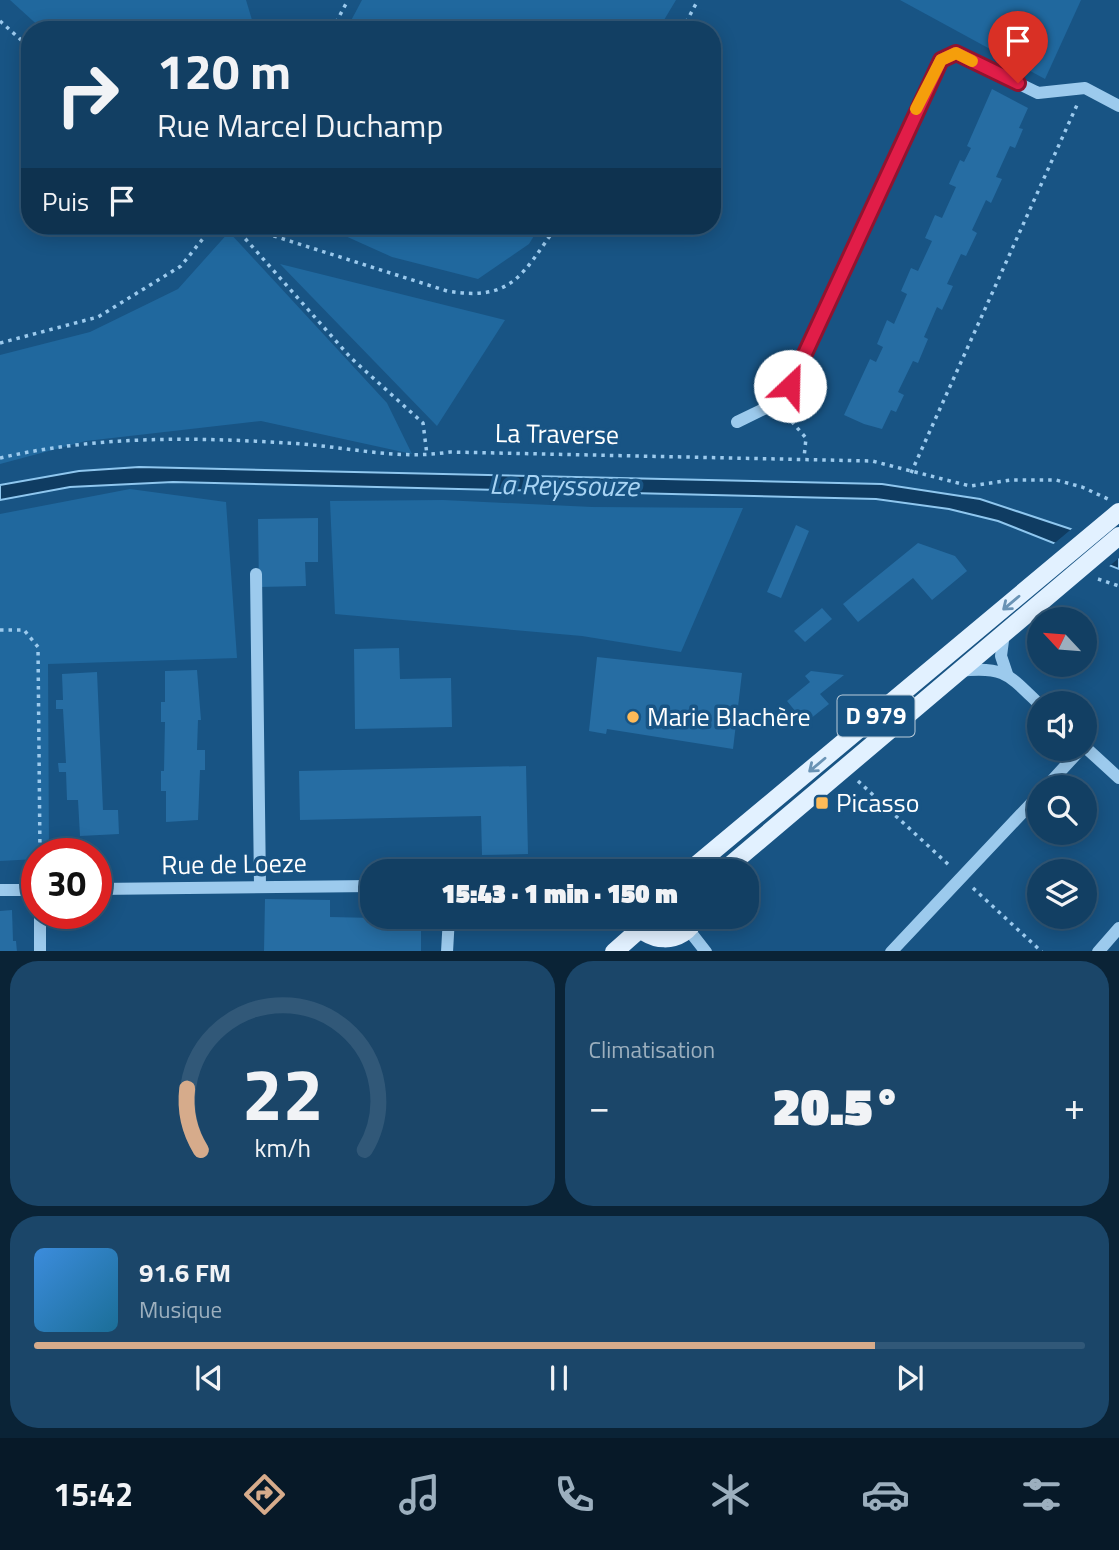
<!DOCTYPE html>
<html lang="fr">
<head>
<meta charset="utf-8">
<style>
	body { margin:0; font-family:"Titillium Web",sans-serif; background:#1b4669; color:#f1f3f6; height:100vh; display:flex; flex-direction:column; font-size:26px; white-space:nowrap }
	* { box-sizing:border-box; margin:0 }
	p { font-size:23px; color:#9cafbe }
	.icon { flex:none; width:38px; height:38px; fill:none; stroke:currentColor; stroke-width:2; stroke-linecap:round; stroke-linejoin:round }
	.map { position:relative; height:951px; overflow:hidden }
	.panel { display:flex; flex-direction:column; gap:10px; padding:10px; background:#0a2336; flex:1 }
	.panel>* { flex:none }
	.hud { position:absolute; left:21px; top:21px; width:700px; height:214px; border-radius:28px; box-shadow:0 4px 18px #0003,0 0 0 2px #315878; background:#123f63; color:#f1f3f6; overflow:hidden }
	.needle { width:46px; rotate:296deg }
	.fabs { position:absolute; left:1027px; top:607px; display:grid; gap:14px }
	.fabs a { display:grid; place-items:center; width:70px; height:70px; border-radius:50%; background:#123f63; box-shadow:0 4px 18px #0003,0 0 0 2px #315878; font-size:35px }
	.speed { position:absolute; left:21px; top:838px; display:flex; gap:14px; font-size:35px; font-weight:700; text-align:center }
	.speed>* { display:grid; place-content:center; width:91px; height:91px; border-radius:50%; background:#123f63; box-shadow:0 4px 18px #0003,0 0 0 2px #315878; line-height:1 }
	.speed .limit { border:10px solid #d22; background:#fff; color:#111 }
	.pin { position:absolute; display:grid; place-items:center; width:60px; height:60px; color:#fff; margin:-72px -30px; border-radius:50% 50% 50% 0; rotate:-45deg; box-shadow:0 0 7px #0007 }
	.pin .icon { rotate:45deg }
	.me { position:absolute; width:77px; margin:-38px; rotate:24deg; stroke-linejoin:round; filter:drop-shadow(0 0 5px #0008) }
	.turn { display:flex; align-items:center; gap:24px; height:147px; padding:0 21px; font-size:32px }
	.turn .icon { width:91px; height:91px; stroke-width:2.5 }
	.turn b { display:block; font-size:49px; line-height:60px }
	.then { display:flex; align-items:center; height:66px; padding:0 21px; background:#0003; gap:14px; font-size:26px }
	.big { font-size:52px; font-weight:800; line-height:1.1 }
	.panel .widget { flex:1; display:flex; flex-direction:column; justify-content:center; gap:10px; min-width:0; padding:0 24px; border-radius:28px; background:#1b4669 }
	.panel .dial { align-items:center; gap:0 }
	.dial svg { height:182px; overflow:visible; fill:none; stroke:#315878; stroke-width:7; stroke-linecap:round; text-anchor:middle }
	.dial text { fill:#f1f3f6; stroke:none }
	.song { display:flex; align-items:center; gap:21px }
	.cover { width:84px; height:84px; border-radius:10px; background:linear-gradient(135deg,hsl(210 70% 55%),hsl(200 70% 35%)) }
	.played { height:7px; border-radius:4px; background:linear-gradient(90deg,#d6ab8b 80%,#315878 80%) }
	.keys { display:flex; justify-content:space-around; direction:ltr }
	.heat { display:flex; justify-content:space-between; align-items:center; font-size:38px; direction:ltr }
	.panel .tiles { flex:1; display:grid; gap:10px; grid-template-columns:1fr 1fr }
	.widget:last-child { grid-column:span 2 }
	.trip { position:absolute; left:360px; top:859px; width:399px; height:70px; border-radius:28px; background:#123f63; box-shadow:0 4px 18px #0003,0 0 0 2px #315878; font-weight:800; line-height:70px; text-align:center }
	.tab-bar { display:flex; height:112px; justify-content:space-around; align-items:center; background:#071928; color:#9cafbe }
	.tab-bar .icon { width:49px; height:49px }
	.tab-bar .selected { color:#d6ab8b }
	.tab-bar b { font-size:32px; color:#f1f3f6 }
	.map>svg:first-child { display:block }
	.green { fill:#20689e }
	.water { fill:#0f3c62; stroke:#8fc7ef; stroke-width:2 }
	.pier { fill:#185484 }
	.building { fill:#266da3 }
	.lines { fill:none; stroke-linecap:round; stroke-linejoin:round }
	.path { stroke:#9ccaed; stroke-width:3.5; stroke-dasharray:3.5 5; stroke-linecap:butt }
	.minor { stroke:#9ccaed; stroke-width:12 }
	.major { stroke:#e2f1ff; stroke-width:18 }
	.oneway { stroke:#6993b5 }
	.route-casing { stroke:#92132f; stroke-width:18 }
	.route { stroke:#e11d48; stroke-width:12 }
	.slow { stroke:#f59e0b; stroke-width:12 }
	.poi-dot { fill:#ffbb58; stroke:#185484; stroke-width:2.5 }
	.labels { text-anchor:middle; stroke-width:7; stroke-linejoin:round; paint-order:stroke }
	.shield { fill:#185484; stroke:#baccda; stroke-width:2 }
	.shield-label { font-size:24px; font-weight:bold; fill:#fff }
	.street-label { font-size:26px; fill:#fff; stroke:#185484 }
	.poi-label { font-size:26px; fill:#fff; stroke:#185484; text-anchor:start }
	.water-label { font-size:28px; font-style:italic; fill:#a8d4f4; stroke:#185484 }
</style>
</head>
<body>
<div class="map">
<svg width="1119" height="952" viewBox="0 0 1119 952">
	<rect width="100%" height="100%" fill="#185484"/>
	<g class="green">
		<path d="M10 0H246L255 30H141L137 26 134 30H43Z"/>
		<path d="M362 0H676L658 30H346Z"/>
		<path d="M900 0H1081L1045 79Z"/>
		<path d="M323 226H540L529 244 478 279 392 257Z"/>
		<path d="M229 232 387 403 412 454 261 421 86 441 0 464V355L90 332 178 289Z"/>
		<path d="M280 264 505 320 437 426Z"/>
		<path d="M130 489 226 502 237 658 48 664 49 854H37V859L0 861V514Z"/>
		<path d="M443 500 592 507 743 508 681 652 582 636 335 614 330 501Z"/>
	</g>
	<path class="water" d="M139 467 882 484 980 499 1119 545V569L998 521 949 509 876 499 173 482 70 487 0 500V485L79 471Z"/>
	<path class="pier" d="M1075 526 1119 541V558L1107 568 1050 547Z"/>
	<g class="building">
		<path d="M992 89 1028 108 1019 128 1023 129 1015 148 1010 146 996 177 1002 179 991 203 986 200 972 230 977 233 966 256 961 254 947 284 953 286 942 310 937 307 924 337 928 339 918 363 913 361 898 392 904 395 896 412 891 410 882 429 864 424 844 415 870 359 876 362 883 347 877 344 887 320 894 324 907 294 901 291 911 268 918 271 932 241 925 238 935 215 942 218 956 187 949 184 960 160 964 162 971 148 967 146Z"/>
		<path d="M318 518V562H305L306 586 259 587 258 519Z"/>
		<path d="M796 525 809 531 781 598 767 592Z"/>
		<path d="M918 543 955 556 967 571 932 600 913 578 858 622 843 604Z"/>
		<path d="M822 608 832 619 805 642 794 631Z"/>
		<path d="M399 648 400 679 451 678 452 727 355 729 354 649Z"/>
		<path d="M597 657 742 673 733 749 607 729 606 734 589 731Z"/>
		<path d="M197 670 201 720H198L197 750H205V770H200L198 820 166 822V791H161V771H164L165 722H161V702H165V671Z"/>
		<path d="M811 671 844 675 820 694 829 704 805 723 787 701 810 682 805 676Z"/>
		<path d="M97 672 103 810H118L119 834 80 836 78 800H67L66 772H59L58 763H66L63 709H56V700H63L62 674Z"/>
		<path d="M526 766 528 854 482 855 481 816 300 820 299 771Z"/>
		<path d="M265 899 330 900V917L421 919V952H264Z"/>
		<path d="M12 910 13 941H16L17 952H0V911Z"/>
	</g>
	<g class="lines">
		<g class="path">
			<path d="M0 21 30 48"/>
			<path d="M332 30 348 0"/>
			<path d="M682 30 698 0"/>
			<path d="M234 226 351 358 423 423 427 455"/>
			<path d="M250 226 274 236 447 291C513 302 522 274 557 226"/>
			<path d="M0 343 98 317 181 266 213 226"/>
			<path d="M786 415 806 438 804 458"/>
			<path d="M0 458C99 435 201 437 302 444 352 448 400 460 450 452L872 461 970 486 1011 480H1056L1082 487 1108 499"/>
			<path d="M911 473 1077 105"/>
			<path d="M1098 579 1119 586"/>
			<path d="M0 630H24L38 647 40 854"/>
			<path d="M858 781 950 866"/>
			<path d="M973 888 1042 952"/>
		</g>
		<g class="minor">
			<path d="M737 422 776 403 790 386 941 60 956 53 1038 93 1085 88 1119 106"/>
			<path d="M256 574 260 886"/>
			<path d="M1004 633 1001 656 1007 674"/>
			<path d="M959 671C1005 666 1008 674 1040 705"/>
			<path d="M1085 747 1119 778"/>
			<path d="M1045 788 1081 749"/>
			<path d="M96 889 373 886"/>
			<path d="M0 890H37"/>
			<path d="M688 929 706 952"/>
			<path d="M40 952V914"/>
			<path d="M447 952 449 917"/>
			<path d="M891 952 1040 794"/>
			<path d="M1098 952 1119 928"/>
		</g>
		<g class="major">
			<path d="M654 872H676"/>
			<path d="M688 872 1119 512"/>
			<path d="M722 872 1119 536"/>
			<path d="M632 917C645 945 684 946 696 917"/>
			<path d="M614 952 640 929"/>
		</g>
	</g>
	<defs><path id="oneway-shaft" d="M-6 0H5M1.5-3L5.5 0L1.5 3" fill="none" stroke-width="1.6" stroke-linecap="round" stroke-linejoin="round" transform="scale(1.75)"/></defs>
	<g class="oneway">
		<use href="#oneway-shaft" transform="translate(1011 603) rotate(140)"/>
		<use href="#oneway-shaft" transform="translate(817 765) rotate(140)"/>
	</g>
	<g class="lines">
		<defs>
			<path id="route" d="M790 386 941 60 956 53 1018 83"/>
		</defs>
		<use href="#route" class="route-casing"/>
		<use href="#route" class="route"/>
		<path class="slow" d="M916 109 941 60 956 53 972 61"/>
	</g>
	<g class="poi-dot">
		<circle cx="633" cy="717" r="7"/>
		<rect x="815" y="796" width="14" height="14" rx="3.5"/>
	</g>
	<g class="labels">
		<rect class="shield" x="837.5" y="695.5" width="77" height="41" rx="5"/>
		<g class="shield-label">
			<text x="876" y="724">D 979</text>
		</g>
		<g class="street-label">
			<text transform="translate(557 434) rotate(1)" y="9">La Traverse</text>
			<text transform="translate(234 864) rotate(-1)" y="9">Rue de Loeze</text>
		</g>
		<g class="poi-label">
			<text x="647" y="726">Marie Blachère</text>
			<text x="836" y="812">Picasso</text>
		</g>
		<g class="water-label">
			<text transform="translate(564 485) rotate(1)" y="10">La Reyssouze</text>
		</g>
	</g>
</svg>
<div class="fabs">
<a><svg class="needle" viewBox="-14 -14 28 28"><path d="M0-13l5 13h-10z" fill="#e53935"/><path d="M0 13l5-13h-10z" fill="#9cafbe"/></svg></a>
<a><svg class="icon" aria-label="sound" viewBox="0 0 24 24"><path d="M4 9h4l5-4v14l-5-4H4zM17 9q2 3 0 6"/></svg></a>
<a><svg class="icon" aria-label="search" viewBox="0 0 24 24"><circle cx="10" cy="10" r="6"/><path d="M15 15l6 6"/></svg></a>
<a><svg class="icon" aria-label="layers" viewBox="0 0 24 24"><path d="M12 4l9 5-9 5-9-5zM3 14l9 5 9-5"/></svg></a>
</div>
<div class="speed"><div class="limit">30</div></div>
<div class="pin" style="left:1018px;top:83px;background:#d93025"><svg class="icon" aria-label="arrive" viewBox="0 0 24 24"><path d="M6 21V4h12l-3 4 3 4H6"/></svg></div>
<svg class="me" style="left:790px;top:386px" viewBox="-20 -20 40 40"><circle r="19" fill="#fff"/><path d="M0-13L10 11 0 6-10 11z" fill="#e11d48"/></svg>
<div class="trip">15:43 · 1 min · 150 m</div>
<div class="hud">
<div class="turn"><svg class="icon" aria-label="right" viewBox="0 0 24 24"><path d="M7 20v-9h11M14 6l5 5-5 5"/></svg><div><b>120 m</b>Rue Marcel Duchamp</div></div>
<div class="then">Puis<svg class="icon" aria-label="arrive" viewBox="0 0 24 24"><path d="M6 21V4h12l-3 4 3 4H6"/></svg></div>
</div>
</div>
<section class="panel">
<div class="tiles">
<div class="widget dial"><svg viewBox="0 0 100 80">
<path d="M14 69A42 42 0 1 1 86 69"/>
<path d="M14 69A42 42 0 0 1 8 42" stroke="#d6ab8b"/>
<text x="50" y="56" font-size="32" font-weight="700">22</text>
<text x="50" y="72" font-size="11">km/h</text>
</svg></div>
<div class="widget"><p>Climatisation</p>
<div class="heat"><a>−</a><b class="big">20.5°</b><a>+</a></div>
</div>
<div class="widget">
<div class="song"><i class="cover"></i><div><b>91.6 FM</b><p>Musique</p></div></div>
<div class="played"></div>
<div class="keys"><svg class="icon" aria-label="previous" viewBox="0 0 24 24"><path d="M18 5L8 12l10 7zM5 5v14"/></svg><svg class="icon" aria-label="pause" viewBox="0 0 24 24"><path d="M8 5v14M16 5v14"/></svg><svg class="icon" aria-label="next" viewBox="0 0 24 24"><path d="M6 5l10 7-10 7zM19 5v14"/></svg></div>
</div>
</div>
</section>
<nav class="tab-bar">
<b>15:42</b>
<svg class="icon selected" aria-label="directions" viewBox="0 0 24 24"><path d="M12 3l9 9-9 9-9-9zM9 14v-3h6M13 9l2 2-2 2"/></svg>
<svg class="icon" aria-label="music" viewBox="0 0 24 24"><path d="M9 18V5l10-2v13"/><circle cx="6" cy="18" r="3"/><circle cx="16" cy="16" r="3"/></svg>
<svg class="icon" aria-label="phone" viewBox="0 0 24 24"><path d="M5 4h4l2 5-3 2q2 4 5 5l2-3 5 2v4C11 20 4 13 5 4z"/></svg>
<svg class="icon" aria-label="climate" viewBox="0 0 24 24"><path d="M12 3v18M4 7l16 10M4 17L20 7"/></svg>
<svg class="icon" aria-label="car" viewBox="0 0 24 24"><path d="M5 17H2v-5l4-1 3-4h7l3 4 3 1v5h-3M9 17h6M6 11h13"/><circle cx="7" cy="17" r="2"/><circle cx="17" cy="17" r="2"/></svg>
<svg class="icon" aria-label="filters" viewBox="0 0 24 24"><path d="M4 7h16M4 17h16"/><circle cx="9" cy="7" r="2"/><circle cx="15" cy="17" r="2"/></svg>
</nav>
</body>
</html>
